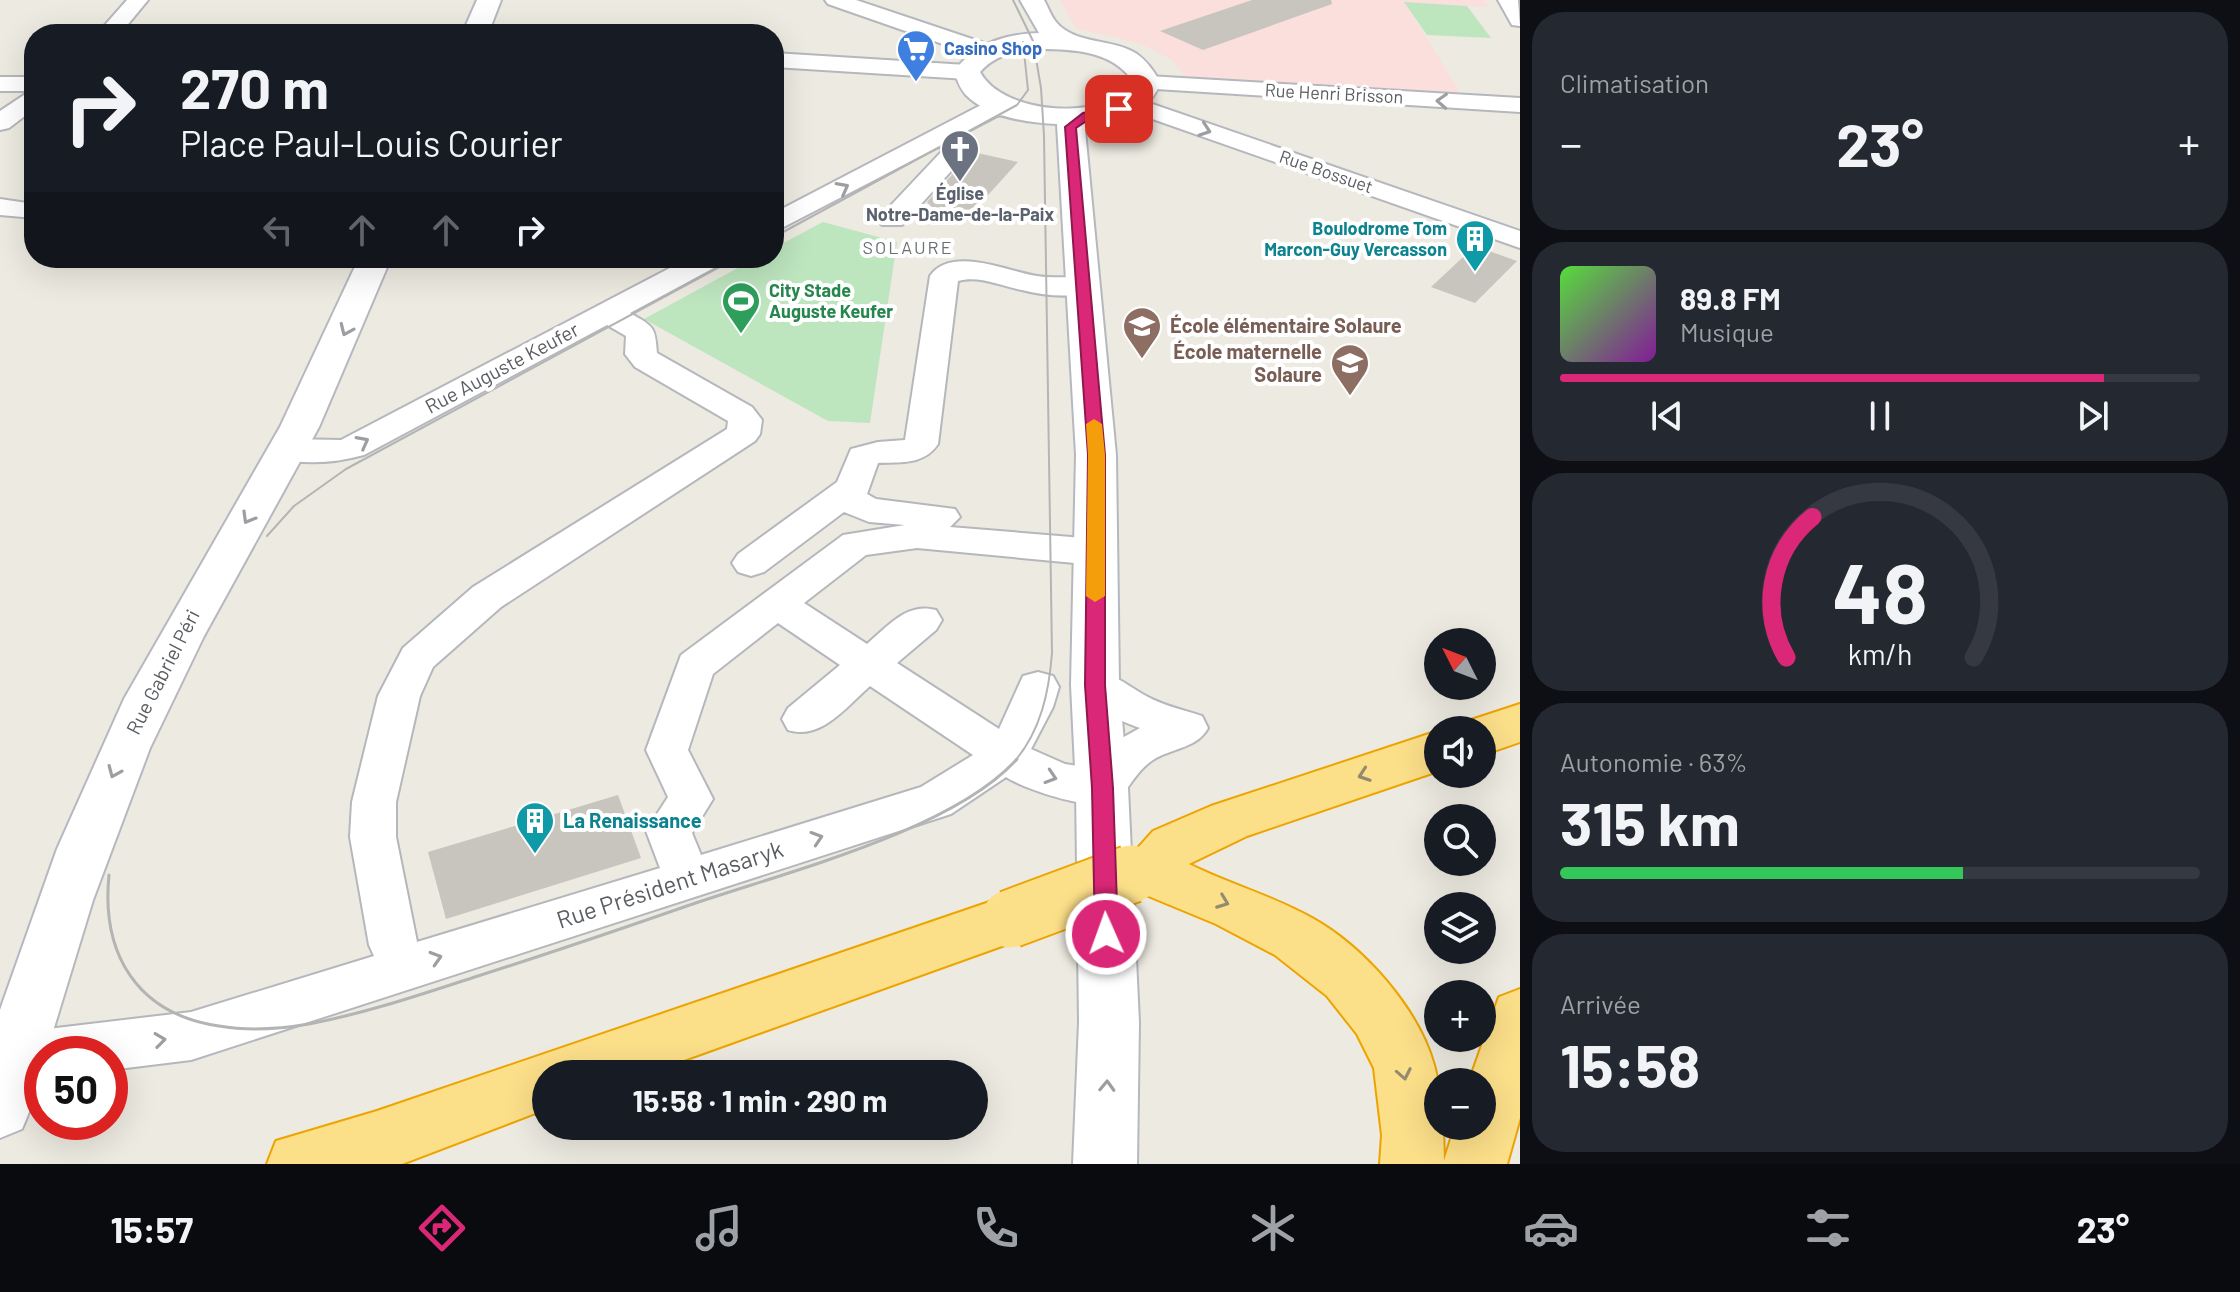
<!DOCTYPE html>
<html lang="fr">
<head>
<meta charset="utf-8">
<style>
	body { margin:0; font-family:Barlow,sans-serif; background:#242831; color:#f1f3f6; height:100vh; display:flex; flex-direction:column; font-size:30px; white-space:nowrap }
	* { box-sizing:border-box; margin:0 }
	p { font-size:26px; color:#9ea1a6 }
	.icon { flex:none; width:44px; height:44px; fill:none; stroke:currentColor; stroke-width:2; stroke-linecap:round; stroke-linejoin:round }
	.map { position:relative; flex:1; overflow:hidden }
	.panel { display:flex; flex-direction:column; gap:12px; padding:12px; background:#0d0f14; width:720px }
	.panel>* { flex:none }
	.banner { position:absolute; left:24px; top:24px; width:760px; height:244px; border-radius:32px; box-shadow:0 8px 32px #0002; background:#171b24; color:#f1f3f6; overflow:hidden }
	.needle { width:52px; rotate:312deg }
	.buttons { position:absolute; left:1424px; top:628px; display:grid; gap:16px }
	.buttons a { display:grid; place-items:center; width:72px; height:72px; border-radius:50%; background:#171b24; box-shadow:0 8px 32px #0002; font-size:40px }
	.speed { position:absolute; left:24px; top:1036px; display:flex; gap:16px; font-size:40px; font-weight:700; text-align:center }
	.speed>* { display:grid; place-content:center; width:104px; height:104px; border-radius:50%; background:#171b24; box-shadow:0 8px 32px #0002; line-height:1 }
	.speed .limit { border:12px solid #d22; background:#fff; color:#111 }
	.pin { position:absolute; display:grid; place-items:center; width:68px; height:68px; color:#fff; margin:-34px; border-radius:16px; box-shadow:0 4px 12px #0006 }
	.me { position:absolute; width:88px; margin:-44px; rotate:358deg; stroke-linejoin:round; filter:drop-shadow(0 0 6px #0008) }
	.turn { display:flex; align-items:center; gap:28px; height:168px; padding:0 24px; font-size:36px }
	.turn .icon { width:104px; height:104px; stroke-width:2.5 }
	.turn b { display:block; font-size:56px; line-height:68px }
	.lanes { display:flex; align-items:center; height:76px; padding:0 24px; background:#0003; justify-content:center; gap:40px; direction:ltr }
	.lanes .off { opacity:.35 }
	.big { font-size:60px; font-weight:700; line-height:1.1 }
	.panel .widget { flex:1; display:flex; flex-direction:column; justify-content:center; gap:12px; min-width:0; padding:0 28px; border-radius:32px; background:#242831 }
	.panel .dial { align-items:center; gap:0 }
	.dial svg { height:208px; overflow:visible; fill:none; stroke:#363941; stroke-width:7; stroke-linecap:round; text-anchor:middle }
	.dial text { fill:#f1f3f6; stroke:none }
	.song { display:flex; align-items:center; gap:24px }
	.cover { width:96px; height:96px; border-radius:12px; background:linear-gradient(135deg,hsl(110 70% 55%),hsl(290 70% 35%)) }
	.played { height:8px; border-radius:4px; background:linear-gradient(90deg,#db2777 85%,#363941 85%) }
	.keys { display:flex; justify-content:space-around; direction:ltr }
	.heat { display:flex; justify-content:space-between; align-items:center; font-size:44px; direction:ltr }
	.charge { height:12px; border-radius:6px; background:linear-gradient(90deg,#34c759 63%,#363941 0) }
	.trip { position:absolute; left:532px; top:1060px; width:456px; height:80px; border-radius:40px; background:#171b24; box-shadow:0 8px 32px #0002; font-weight:700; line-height:80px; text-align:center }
	.dock { display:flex; height:128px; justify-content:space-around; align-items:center; background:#090b0e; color:#9ea1a6 }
	.dock .icon { width:56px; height:56px }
	.dock .current { color:#db2777 }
	.dock b { font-size:36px; color:#f1f3f6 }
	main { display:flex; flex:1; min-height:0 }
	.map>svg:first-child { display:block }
	.medical { fill:#fbdfdc }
	.green { fill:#bde5be }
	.building { fill:#c8c5bf }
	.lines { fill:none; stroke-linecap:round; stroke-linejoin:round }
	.street-casing { stroke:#b4b7bc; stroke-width:4 }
	.secondary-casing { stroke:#b5b8be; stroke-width:4 }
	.highway-casing { stroke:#eda401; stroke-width:4 }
	.street { fill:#fff; fill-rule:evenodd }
	.secondary { fill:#fff; fill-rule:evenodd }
	.highway { fill:#fcdf89; fill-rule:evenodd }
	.tram-far1 { stroke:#b3b4b4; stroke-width:2 }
	.tram { stroke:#b3b4b4; stroke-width:3 }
	.highway-bridge-casing { stroke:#eda401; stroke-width:61; stroke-linecap:butt }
	.highway-bridge { stroke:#fcdf89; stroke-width:57 }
	.oneway { stroke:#9c9ea1 }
	.oneway2 { stroke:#938b70 }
	.route { fill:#db2777; stroke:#8e194d; stroke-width:2 }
	.slow { fill:#f59e0b }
	.labels { text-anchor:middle; stroke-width:8; stroke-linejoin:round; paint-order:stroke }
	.far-shop-label { font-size:18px; font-weight:bold; fill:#366cbe; stroke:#fff; text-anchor:start }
	.far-street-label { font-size:18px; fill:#5a5e62; stroke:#fff }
	.far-worship-label { font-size:18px; font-weight:bold; fill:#5b616d; stroke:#fff }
	.far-culture-label { font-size:18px; font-weight:bold; fill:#0d838f; stroke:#fff; text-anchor:end }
	.far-neighbourhood-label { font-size:18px; letter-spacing:2px; fill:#6b7074; stroke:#fff }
	.far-leisure-label { font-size:18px; font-weight:bold; fill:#27864d; stroke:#fff; text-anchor:start }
	.education-label { font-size:20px; font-weight:bold; fill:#785e54; stroke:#fff; text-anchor:start }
	.street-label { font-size:20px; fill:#5a5e62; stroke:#fff }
	.culture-label { font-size:20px; font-weight:bold; fill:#0d838f; stroke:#fff; text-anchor:start }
	.near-street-label { font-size:24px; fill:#5a5e62; stroke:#fff }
</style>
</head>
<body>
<main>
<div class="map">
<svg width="1520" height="1164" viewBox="0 0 1520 1164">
	<rect width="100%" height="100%" fill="#edeae1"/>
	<path class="medical" d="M1060 0H1485L1490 7 1405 3 1461 94 1186 77 1172 60 1141 44 1076 28Z"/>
	<g class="green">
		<path d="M1404 2 1467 6 1491 38 1427 35Z"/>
		<path d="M823 222 897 242 870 423 828 421 644 319 756 258H774V248Z"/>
	</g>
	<g class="building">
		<path d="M1252 0H1331L1332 4 1203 50 1160 31Z"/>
		<path d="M973 152 1018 162 969 216 933 208 927 202Z"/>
		<path d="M1475 246 1517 261 1475 303 1431 287Z"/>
		<path d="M618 795 641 858 446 919 428 852Z"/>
	</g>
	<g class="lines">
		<defs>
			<g id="street">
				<path d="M127 0H148L120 34H97Z"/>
				<path d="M825 0H856L996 47 999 52 988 59 980 57 828 4Z"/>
				<path d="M1498 0H1518L1520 26 1512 25Z"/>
				<path d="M774 53 967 65 975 67 978 72 975 77 967 79 774 67Z"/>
				<path d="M1148 76 1520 98V112L1140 88 1136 83 1140 78Z"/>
				<path d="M0 77H34V109L9 128 0 130V111L30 91H0Z"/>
				<path d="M1132 97 1520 231V248L1124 109 1120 104 1124 99Z"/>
				<path d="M1007 101 1015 103 1019 108 1015 113 997 116 957 137 969 142 973 147 902 225H882L878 219 944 149 938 147 774 232V213L983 104Z"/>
				<path d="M0 199 34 204V218L0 215Z"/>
				<path d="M689 258H725L721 264 630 313C654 327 655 326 657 353L752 407 762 420 760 434 755 441 501 607 433 667 420 696 396 802V837L417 942 660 868 646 831 668 797 646 750 681 655 843 535 905 525 869 522 844 512 764 572 751 576 738 572 732 563 738 554 837 482 851 449 878 442 905 440 930 276C951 245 1009 272 1037 276 1056 279 1075 275 1093 280L1098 286 1093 292C1071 298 1044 296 1022 290 1001 286 979 275 958 281L938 444C924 465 901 462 878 463L867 494 876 499 955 509 960 517 950 527 1096 539 1109 543 1115 552 1109 561 1096 565 917 548 866 555 804 603 867 644C888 626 907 602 936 610L942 620 936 630 897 663 999 729 1023 676 1038 672 1053 676 1059 687 1053 707 1031 749 1065 764 1091 768 1113 743 1140 728C1118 720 1087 707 1074 685L1080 674C1108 666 1125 685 1148 697 1165 706 1184 710 1202 716L1208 728C1198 747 1175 748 1156 758 1137 769 1132 785 1118 799 1102 816 1024 789 1006 777L951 814 191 1060 110 1070V1054H42V1079L14 1083 0 1077V1039L14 1033 191 1012 374 956 369 945 350 837 352 802 378 696 403 648 473 587 727 429 728 421 635 367 625 354 626 336 607 325 364 455C335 463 305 465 275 458L270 450 275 442 287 439 341 440ZM778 623 840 665 788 708 782 719 788 730C821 741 847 706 870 686L973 755 921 787 701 855 692 833 713 799 688 750 713 674Z"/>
			</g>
			<g id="secondary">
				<path d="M477 0H501L488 34H462Z"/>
				<path d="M1020 0H1044C1048 7 1051 16 1056 22 1075 45 1113 38 1137 54 1148 62 1154 72 1161 83 1157 90 1152 100 1146 105 1128 120 1103 117 1085 130L1116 455 1119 685 1128 788 1139 1022 1137 1164H1073L1079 1022 1076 788 1071 685 1076 455 1057 124C1028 123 988 117 966 95 960 89 957 79 954 72 973 44 1005 34 1039 33ZM1033 49C1069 49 1113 49 1134 83 1105 122 1003 115 980 72 994 56 1012 52 1033 49Z"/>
				<path d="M359 258H391L319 427 204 636 150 748 93 900 46 1054H42C42 1080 32 1106 22 1129L0 1138V1010L57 849 124 699 280 427Z"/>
			</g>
			<g id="highway">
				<path d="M1520 704V742L1482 755V730H1461L1465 722Z"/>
				<path d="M1438 731V771L1247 836 1189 864C1229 884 1273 896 1312 918 1363 946 1418 1008 1434 1065 1440 1085 1438 1106 1438 1126H1443L1444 1161 1455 1126H1482V1082H1469L1499 997 1520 989V1118L1507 1164H1380L1382 1135 1374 1068 1357 1034 1327 996 1275 955 1216 924 1146 895 1131 897 1112 890 1104 874 1112 858 1136 850 1153 831 1211 806Z"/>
				<path d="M1010 895 1030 902 1038 919 1030 936 645 1074H546V1109L402 1164H267L276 1141 377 1111Z"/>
			</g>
		</defs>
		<use href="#street" class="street-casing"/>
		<use href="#secondary" class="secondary-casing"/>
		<use href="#highway" class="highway-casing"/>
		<use href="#street" class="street"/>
		<use href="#secondary" class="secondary"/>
		<use href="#highway" class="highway"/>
		<g class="tram-far1">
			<path d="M1013 0 1033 41 1041 88 1044 136 1052 653C1049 692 1041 730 1015 761"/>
			<path d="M774 237 1017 105 1028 90 1023 42"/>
			<path d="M267 536 294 506 346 469 736 258"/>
		</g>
		<path class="tram" d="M109 875C101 954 137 1014 219 1026 248 1031 280 1029 309 1024 367 1013 422 994 478 976 547 954 615 931 684 907 778 874 952 832 1017 759"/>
		<defs>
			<path id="highway-bridge" d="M1010 919 1131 874"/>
		</defs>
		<use href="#highway-bridge" class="highway-bridge-casing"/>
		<use href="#highway-bridge" class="highway-bridge"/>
	</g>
	<defs><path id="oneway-chevron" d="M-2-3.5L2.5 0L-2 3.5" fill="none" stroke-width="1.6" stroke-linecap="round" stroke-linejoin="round" transform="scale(2)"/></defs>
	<g class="oneway">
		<use href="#oneway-chevron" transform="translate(1442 101) rotate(-177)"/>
		<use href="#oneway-chevron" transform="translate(1205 130) rotate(19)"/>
		<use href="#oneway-chevron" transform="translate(843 188) rotate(-28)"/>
		<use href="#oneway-chevron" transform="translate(346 330) rotate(114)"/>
		<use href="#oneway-chevron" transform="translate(363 442) rotate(-28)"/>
		<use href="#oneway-chevron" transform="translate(248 518) rotate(120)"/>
		<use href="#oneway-chevron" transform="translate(114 772) rotate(113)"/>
		<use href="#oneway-chevron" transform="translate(1051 777) rotate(18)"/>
		<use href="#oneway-chevron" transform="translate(817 838) rotate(-18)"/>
		<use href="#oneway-chevron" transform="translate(436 958) rotate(-17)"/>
		<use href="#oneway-chevron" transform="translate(160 1040) rotate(-7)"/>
		<use href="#oneway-chevron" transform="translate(1107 1086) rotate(-88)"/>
	</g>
	<g class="oneway2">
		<use href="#oneway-chevron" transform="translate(1364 775) rotate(161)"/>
		<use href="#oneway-chevron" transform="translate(1223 902) rotate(21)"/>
		<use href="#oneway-chevron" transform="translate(1404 1074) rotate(79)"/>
	</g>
	<path class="route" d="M1119 106 1123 107V112L1091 118 1076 128 1105 455V685L1113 788 1118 934 1114 942 1106 945 1098 942 1095 934 1092 788 1085 685 1088 455 1065 127 1083 113Z"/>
	<path class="slow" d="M1094 419 1102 424 1105 455V596L1095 602 1086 596 1088 455 1086 424Z"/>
	<defs>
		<symbol id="supermarket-pin" viewBox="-11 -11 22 30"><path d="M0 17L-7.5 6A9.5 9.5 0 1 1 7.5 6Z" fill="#3f7fe0" stroke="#fff"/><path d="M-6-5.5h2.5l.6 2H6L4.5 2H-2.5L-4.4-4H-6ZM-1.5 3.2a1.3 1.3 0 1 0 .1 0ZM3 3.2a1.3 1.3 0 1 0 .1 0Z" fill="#fff"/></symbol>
		<symbol id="church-pin" viewBox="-11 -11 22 30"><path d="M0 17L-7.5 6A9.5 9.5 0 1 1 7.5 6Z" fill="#6b7280" stroke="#fff"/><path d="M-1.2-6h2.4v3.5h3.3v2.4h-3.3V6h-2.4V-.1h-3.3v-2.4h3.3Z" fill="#fff"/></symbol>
		<symbol id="building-pin" viewBox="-11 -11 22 30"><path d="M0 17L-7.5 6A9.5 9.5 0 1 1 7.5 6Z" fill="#0f9aa8" stroke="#fff"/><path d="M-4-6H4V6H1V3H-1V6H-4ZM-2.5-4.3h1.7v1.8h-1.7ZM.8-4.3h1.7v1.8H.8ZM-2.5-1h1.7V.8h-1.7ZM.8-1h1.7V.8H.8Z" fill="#fff"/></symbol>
		<symbol id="stadium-pin" viewBox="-11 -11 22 30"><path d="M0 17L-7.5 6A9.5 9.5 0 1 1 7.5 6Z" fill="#2e9e5b" stroke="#fff"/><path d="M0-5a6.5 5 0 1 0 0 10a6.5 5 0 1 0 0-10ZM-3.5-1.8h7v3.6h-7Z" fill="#fff"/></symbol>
		<symbol id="school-pin" viewBox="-11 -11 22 30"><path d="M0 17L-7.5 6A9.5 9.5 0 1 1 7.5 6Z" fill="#8d6e63" stroke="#fff"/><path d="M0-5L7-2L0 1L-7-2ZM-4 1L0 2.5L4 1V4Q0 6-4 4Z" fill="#fff"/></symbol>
	</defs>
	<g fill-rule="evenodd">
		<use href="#supermarket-pin" x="894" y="27" width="44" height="60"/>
		<use href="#church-pin" x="938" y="127" width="44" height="60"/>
		<use href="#building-pin" x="1453" y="217" width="44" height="60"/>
		<use href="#stadium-pin" x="719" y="279" width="44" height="60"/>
		<use href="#school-pin" x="1120" y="304" width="44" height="60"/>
		<use href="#school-pin" x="1328" y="341" width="44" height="60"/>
		<use href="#building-pin" x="513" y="799" width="44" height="60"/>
	</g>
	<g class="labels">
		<g class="far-shop-label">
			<text x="944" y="55">Casino Shop</text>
		</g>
		<g class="far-street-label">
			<text transform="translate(1334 94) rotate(3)" y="6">Rue Henri Brisson</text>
			<text transform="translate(1326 172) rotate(19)" y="6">Rue Bossuet</text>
		</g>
		<g class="far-worship-label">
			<text x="960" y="200">Église<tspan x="960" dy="21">Notre-Dame-de-la-Paix</tspan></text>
		</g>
		<g class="far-culture-label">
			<text x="1447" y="235">Boulodrome Tom<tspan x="1447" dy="21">Marcon-Guy Vercasson</tspan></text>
		</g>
		<g class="far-neighbourhood-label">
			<text x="908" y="254">SOLAURE</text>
		</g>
		<g class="far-leisure-label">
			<text x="769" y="297">City Stade<tspan x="769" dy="21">Auguste Keufer</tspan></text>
		</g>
		<g class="education-label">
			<text x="1170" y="333">École élémentaire Solaure</text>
			<text x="1322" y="359" text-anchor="end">École maternelle<tspan x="1322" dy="23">Solaure</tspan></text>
		</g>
		<g class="street-label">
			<text transform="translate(502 368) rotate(-28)" y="7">Rue Auguste Keufer</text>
			<text transform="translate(163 672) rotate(-63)" y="7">Rue Gabriel Péri</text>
		</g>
		<g class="culture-label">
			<text x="563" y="828">La Renaissance</text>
		</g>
		<g class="near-street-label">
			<text transform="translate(670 885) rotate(-18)" y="8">Rue Président Masaryk</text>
		</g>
	</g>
</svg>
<div class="buttons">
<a><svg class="needle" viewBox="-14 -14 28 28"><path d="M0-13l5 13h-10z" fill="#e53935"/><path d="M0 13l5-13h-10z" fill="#9ea1a6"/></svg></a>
<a><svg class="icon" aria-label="sound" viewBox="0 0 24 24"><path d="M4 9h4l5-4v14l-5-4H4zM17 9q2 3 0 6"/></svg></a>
<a><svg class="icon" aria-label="search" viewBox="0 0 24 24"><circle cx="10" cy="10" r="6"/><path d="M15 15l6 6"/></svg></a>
<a><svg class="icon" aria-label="layers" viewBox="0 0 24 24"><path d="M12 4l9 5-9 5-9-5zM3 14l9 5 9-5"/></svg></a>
<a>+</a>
<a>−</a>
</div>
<div class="speed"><div class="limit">50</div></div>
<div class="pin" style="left:1119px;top:109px;background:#d93025"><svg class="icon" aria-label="arrive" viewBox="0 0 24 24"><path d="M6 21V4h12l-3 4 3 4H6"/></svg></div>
<svg class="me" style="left:1106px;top:934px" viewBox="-20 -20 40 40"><circle r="17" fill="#db2777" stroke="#fff" stroke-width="3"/><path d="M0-11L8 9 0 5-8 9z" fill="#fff"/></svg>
<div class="trip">15:58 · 1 min · 290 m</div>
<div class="banner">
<div class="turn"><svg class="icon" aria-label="right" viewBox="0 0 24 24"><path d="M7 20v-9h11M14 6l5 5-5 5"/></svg><div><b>270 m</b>Place Paul-Louis Courier</div></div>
<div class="lanes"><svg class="icon off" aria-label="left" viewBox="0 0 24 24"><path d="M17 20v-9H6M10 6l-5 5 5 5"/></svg><svg class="icon off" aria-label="ahead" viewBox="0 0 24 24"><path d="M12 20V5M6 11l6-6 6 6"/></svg><svg class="icon off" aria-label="ahead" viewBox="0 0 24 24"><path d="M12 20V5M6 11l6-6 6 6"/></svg><svg class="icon" aria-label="right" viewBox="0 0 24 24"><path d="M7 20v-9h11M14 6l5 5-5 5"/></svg></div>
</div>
</div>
<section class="panel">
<div class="widget"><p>Climatisation</p>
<div class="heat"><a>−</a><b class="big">23°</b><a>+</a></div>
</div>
<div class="widget">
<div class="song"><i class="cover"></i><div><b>89.8 FM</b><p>Musique</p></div></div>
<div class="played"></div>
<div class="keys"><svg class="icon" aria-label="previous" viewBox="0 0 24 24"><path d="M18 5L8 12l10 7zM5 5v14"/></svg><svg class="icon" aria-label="pause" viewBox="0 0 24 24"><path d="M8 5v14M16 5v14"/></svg><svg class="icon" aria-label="next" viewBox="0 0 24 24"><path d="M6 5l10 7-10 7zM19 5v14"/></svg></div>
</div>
<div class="widget dial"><svg viewBox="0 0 100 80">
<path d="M14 69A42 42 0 1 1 86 69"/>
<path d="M14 69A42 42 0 0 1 24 15" stroke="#db2777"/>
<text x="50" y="56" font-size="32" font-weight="700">48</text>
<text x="50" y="72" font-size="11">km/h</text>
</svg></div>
<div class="widget"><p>Autonomie · 63%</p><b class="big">315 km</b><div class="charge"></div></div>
<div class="widget"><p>Arrivée</p><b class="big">15:58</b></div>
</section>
</main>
<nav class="dock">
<b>15:57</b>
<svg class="icon current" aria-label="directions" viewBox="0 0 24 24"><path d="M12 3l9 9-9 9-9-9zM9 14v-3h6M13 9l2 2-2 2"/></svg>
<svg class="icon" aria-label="music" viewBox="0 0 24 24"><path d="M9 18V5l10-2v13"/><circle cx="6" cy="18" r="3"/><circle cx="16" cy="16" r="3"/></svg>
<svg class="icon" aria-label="phone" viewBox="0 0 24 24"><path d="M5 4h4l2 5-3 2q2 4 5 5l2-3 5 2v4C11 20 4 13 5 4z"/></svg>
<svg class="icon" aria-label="climate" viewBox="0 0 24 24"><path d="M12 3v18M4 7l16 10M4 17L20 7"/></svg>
<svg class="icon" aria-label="car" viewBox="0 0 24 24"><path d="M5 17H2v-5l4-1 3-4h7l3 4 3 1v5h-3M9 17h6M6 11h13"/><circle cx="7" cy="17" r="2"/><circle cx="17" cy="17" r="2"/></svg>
<svg class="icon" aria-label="filters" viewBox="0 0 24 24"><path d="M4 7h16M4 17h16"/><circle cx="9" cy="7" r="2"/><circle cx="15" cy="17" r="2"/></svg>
<b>23°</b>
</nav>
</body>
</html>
